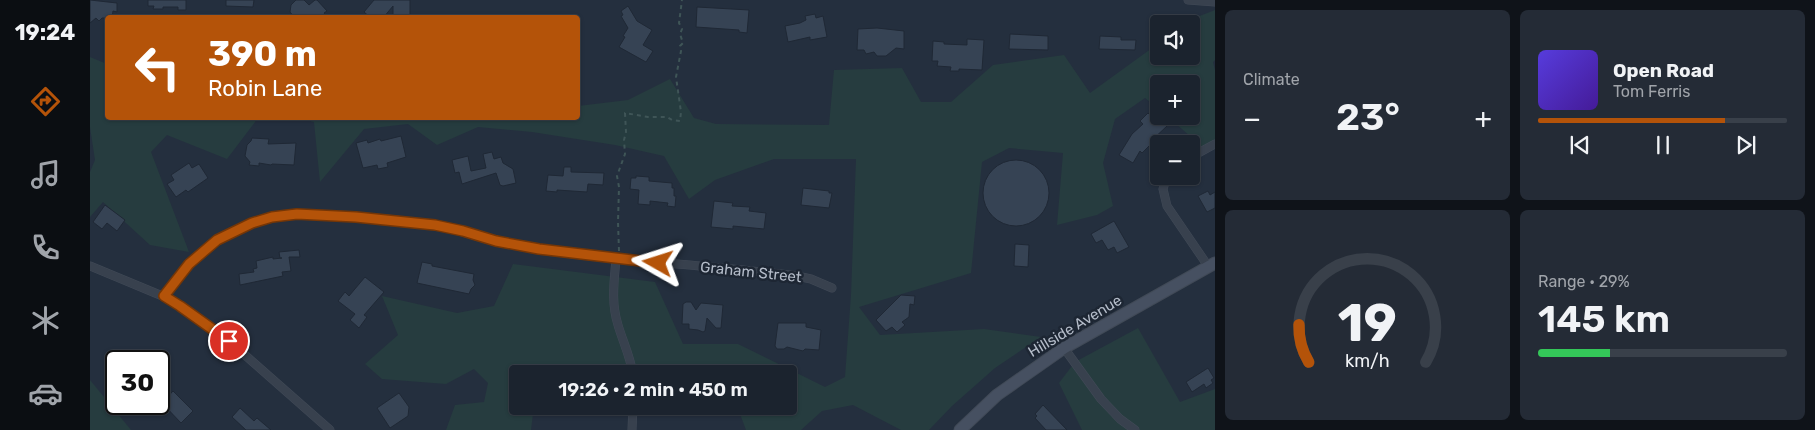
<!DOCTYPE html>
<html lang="en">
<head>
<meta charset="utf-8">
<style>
	body { margin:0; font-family:Rubik,sans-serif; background:#242b36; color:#f1f3f6; height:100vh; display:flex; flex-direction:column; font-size:19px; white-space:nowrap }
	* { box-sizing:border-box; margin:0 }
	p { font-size:16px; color:#a0a4aa }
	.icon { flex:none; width:28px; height:28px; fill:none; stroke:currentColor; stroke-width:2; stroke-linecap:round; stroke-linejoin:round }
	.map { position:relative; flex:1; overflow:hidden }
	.sheet { display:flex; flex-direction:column; gap:10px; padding:10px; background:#0f1319; width:600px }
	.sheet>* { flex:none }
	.guide { position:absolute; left:15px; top:15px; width:475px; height:105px; border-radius:5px; box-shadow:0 1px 4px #0004,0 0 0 1px #39404a; background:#b45309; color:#fff; overflow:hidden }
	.buttons { position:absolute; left:1060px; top:15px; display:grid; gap:10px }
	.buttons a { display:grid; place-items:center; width:50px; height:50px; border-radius:5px; background:#1b232e; box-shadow:0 1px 4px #0004,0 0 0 1px #39404a; font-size:25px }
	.speed { position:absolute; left:15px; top:350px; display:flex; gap:10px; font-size:25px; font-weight:700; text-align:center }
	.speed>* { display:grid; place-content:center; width:65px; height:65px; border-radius:50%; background:#1b232e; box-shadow:0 1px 4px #0004,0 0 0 1px #39404a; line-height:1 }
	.speed .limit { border:2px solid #111; border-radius:8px; background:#fff; color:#111 }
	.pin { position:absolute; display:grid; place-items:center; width:42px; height:42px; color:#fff; margin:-21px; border:2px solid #fff; border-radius:50%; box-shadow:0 1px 5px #0007 }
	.me { position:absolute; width:55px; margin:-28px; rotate:276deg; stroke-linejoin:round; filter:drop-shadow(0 0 4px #0008) }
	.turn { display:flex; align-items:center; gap:18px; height:105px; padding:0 20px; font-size:22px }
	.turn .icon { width:65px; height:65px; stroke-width:2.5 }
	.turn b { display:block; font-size:35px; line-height:42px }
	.big { font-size:38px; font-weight:600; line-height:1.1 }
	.sheet .widget { flex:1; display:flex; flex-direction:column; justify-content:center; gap:8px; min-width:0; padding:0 18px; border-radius:8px; background:#242b36 }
	.sheet .dial { align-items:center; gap:0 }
	.dial svg { height:130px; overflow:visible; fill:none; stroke:#39404a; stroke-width:7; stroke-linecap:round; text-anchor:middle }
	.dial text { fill:#f1f3f6; stroke:none }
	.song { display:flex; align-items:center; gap:15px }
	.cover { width:60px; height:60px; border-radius:8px; background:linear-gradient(135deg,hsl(250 70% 55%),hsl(260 70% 35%)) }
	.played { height:5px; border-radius:2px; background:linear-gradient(90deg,#b45309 75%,#39404a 75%) }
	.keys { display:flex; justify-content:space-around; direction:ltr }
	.heat { display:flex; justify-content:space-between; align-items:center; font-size:28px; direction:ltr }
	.charge { height:8px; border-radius:4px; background:linear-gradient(90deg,#34c759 29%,#39404a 0) }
	.sheet .tiles { flex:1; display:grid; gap:10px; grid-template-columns:repeat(2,1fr) }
	.trip { position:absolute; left:419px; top:365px; width:288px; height:50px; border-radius:5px; background:#1b232e; box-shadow:0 1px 4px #0004,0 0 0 1px #39404a; font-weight:600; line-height:50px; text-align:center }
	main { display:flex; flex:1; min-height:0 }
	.dock { display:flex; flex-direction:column; width:90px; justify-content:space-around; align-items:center; background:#0b0e12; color:#a0a4aa }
	.dock .icon { width:35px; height:35px }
	.dock .current { color:#b45309 }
	.dock b { font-size:22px; color:#f1f3f6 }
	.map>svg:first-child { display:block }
	.green { fill:#263c3f }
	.building { fill:#364354; stroke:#1f2835 }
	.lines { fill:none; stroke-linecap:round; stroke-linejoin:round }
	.minor-casing { stroke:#414a57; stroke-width:9 }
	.secondary-casing { stroke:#414a57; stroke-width:13 }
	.path { stroke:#3f5557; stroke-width:2; stroke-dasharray:4 4; stroke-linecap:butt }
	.minor { stroke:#38414e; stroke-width:8 }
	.secondary { stroke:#465061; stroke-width:11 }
	.route-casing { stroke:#753606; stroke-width:12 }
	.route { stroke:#b45309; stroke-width:9 }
	.labels { text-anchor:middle; stroke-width:5; stroke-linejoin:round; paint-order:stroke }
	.street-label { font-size:15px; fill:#b4bcc9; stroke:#1d2633 }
</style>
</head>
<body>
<main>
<nav class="dock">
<b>19:24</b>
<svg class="icon current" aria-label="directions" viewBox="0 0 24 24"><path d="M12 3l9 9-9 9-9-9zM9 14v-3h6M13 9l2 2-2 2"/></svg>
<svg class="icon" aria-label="music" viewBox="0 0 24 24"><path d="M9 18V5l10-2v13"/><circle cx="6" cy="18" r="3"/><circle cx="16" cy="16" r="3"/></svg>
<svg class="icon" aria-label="phone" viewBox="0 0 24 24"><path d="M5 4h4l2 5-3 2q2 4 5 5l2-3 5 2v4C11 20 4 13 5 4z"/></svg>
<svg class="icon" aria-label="climate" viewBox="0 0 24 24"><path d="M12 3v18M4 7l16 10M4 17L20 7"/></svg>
<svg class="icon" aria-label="car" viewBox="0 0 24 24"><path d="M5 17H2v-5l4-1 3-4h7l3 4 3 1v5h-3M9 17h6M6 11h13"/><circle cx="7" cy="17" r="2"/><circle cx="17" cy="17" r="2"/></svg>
</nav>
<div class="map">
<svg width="1125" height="430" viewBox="0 0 1125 430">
	<rect width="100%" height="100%" fill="#242f3e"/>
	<g class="green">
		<path d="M1125 10V60L1123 62 1125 70V144L1116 150 1077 116H1101V84H1069V109L1055 98 1025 119 1013 163 1023 206 1007 215 967 225 973 153 919 148 892 162 881 273 769 307 790 335 894 329 951 337 905 368 862 406 839 430H811L763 405 732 411 711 430H656L647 406H698V374H428V406H579L443 414 441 430H356L365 405 394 402 398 383 384 369 356 384 292 379 275 364 308 335 292 296 367 313 404 306 423 264 565 282 593 344H648L735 387 755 377 761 295 766 159H684L625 180 599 199 574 156 525 145 442 132 388 127 347 145 318 124 274 129 230 182 224 122 209 118H488V106L538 100 580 79 604 118 626 124 739 125 744 70 812 68 831 102H861L903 65 974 55 1000 93 1069 43V56H1101V24H1096L1102 19Z"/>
		<path d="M0 57 17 64 18 118H168L137 159 77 135 61 152 99 252 60 245 13 202 0 217V172L5 160 0 127Z"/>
		<path d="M1048 328 1090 402 1125 389V430H992L969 383 985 362Z"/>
		<path d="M0 380 41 430H0Z"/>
	</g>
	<g class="building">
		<path d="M0 0 27 3V12L23 11 22 18H12L9 21 6 18 0 23Z"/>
		<path d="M58 0H96V10H88V7H73V9H63L64 6H58Z"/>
		<path d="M136 0H164L163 7 136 6Z"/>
		<path d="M206 0H214L219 5 225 0H227L237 11 234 13 238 18H205L200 12 201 5Z"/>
		<path d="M284 0H320V16L303 17V6L293 18H281L274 12Z"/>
		<path d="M538 6 547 21 562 30 553 45 563 51 556 62 529 47 535 37 533 36 538 28 531 16 533 15 531 11Z"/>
		<path d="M607 7 659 10 657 33 649 32V30L606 27Z"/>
		<path d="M725 14 726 18 733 16 737 37 720 40V37L698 42 695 26 710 23 716 20 715 16Z"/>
		<path d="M787 28 814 31V49L806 48 796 56H787L784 52 776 54 774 50H767L768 29Z"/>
		<path d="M920 34 958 36V50L919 49Z"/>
		<path d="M1010 36 1031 37V40H1046L1045 50 1009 49Z"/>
		<path d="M877 39 894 40 892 70 869 69V71H860L861 67 847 66 848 61H842L843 41 854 42V44L877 45Z"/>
		<path d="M1058 113 1064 119 1067 116 1077 126 1060 142 1062 143 1052 153 1050 151 1043 163 1029 155 1042 134 1053 124 1050 121Z"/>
		<path d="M311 136 316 157 297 163 298 167 288 169 287 165 273 168 266 143 277 140 278 143 290 139 291 141Z"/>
		<path d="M162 138 179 139 178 144 206 143 204 165 182 164 181 165 169 163V166L159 165 160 162 155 156 157 145 161 141Z"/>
		<path d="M402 152 404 159 411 157 413 163 423 169 426 183 413 186 410 185 406 173 372 184 369 172 365 173 362 160 378 156 381 171 396 168 393 154Z"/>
		<circle cx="926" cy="193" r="33"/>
		<path d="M99 163 102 168 109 164 118 178 98 192 96 190 86 197 77 184 84 180 81 175Z"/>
		<path d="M474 167H481V172L514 173 513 185 498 184 497 192 467 190V192L456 191 458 175 473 176Z"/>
		<path d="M546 176 559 177V181L582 183V188H584V196H586L585 207 577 206 578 203 560 201V205L548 204 549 190 540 189 541 178H546Z"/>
		<path d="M713 188 739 191V193H742L739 208 711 205Z"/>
		<path d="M1118 191 1120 195 1125 192V208L1117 212 1108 196Z"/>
		<path d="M624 201 643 203 642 206 660 207 659 211 676 213 674 229 643 226V229L621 227Z"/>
		<path d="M15 205 35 220 27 231 17 223 12 229 3 222Z"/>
		<path d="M1024 221 1039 247 1027 253 1024 247 1018 250 1012 240 1006 243 1001 234Z"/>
		<path d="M925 244 939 245 938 267 924 266Z"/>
		<path d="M209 250 210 257H199L201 271 192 272 193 276 150 285 149 274 164 272 163 269 167 268 166 261 183 257V259L192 258H190L189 252Z"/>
		<path d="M332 262 342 264V266L384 274 383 280 385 285 381 289 379 294 327 283Z"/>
		<path d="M275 277 294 292 274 315 277 317 269 328 260 320 265 314 248 301 255 292 259 296Z"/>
		<path d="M811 295 825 296 824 305 820 304 819 317 812 322 815 325 807 332 802 327 796 331 786 320Z"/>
		<path d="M596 302H601L606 310 611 303 633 305 631 328H626L617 318 615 331 613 332 608 330 599 329V324H592L593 304Z"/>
		<path d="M688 323H716V327L731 330 729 350 715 349 713 351 697 347 694 349H687L685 346Z"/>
		<path d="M1118 368 1124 378 1121 380 1123 383 1116 388 1114 384 1102 392 1096 382Z"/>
		<path d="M83 391 103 411 91 423 72 403Z"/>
		<path d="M309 393 319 407 318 416 300 428 287 408Z"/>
		<path d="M953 405 977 430H956L945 418 947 416 945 414Z"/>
		<path d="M150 408 164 421 167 418 181 430H156L142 417Z"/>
	</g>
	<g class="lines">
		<defs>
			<g id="minor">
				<path d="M1098 0 1125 2"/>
				<path d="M1101 157 1125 144"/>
				<path d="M1077 176 1073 189 1077 206 1118 266"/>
				<path d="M526 259C524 282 521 303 528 325 533 342 540 356 543 374"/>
				<path d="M0 266 82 300 139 341 240 430"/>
				<path d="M73 296C105 256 128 230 180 218 201 212 222 214 244 215 278 217 312 220 345 225 367 229 386 237 407 242 422 245 437 247 452 250 537 262 622 265 707 276L721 279 742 288"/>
				<path d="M974 348 1011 399 1030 419 1045 430"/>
				<path d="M542 430 543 406"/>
			</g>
			<path id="secondary" d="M870 430 907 395 974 348 1125 263"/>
		</defs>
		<use href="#minor" class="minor-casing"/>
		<use href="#secondary" class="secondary-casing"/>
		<path class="path" d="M529 251 528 222 529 187 527 176 535 154 534 140 536 132 535 113 558 117H577L582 120 590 121 591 112 586 77 591 51 590 46 593 43 590 34 592 29 589 23 592 0"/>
		<use href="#minor" class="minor"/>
		<use href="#secondary" class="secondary"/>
	</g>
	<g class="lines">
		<defs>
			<path id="route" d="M139 341 90 306 74 296 99 264 127 240 162 223 182 217 207 214 266 217 345 225 373 231 406 241 449 249 568 263"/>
		</defs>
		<use href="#route" class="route-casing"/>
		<use href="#route" class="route"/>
	</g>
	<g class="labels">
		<g class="street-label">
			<text transform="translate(661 272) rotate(6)" y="5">Graham Street</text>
			<text transform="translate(985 326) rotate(-31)" y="5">Hillside Avenue</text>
		</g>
	</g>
</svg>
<div class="buttons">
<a><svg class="icon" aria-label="sound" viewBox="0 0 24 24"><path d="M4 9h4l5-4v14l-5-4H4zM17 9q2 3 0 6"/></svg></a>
<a>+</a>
<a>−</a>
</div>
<div class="speed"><div class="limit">30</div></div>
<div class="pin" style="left:139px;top:341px;background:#d93025"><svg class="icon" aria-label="arrive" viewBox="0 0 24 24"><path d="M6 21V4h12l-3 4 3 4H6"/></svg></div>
<svg class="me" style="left:568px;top:263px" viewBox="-20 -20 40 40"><path d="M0-17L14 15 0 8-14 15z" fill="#b45309" stroke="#fff" stroke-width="4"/></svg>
<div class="trip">19:26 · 2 min · 450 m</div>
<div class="guide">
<div class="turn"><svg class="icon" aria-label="left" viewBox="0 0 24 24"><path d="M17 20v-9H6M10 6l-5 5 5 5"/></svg><div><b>390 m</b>Robin Lane</div></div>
</div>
</div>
<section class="sheet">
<div class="tiles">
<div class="widget"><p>Climate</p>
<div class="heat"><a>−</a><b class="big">23°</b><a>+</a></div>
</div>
<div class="widget">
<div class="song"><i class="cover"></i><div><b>Open Road</b><p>Tom Ferris</p></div></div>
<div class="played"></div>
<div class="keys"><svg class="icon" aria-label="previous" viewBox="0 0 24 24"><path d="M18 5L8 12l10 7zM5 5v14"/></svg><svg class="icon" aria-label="pause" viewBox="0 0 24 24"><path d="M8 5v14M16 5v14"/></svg><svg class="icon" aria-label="next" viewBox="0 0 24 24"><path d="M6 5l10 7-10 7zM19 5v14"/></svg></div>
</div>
<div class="widget dial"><svg viewBox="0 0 100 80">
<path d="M14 69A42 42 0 1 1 86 69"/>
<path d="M14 69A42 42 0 0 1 8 46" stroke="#b45309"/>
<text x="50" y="56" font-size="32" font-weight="700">19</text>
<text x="50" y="72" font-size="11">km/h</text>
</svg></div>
<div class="widget"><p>Range · 29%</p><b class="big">145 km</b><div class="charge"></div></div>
</div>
</section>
</main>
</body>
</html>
